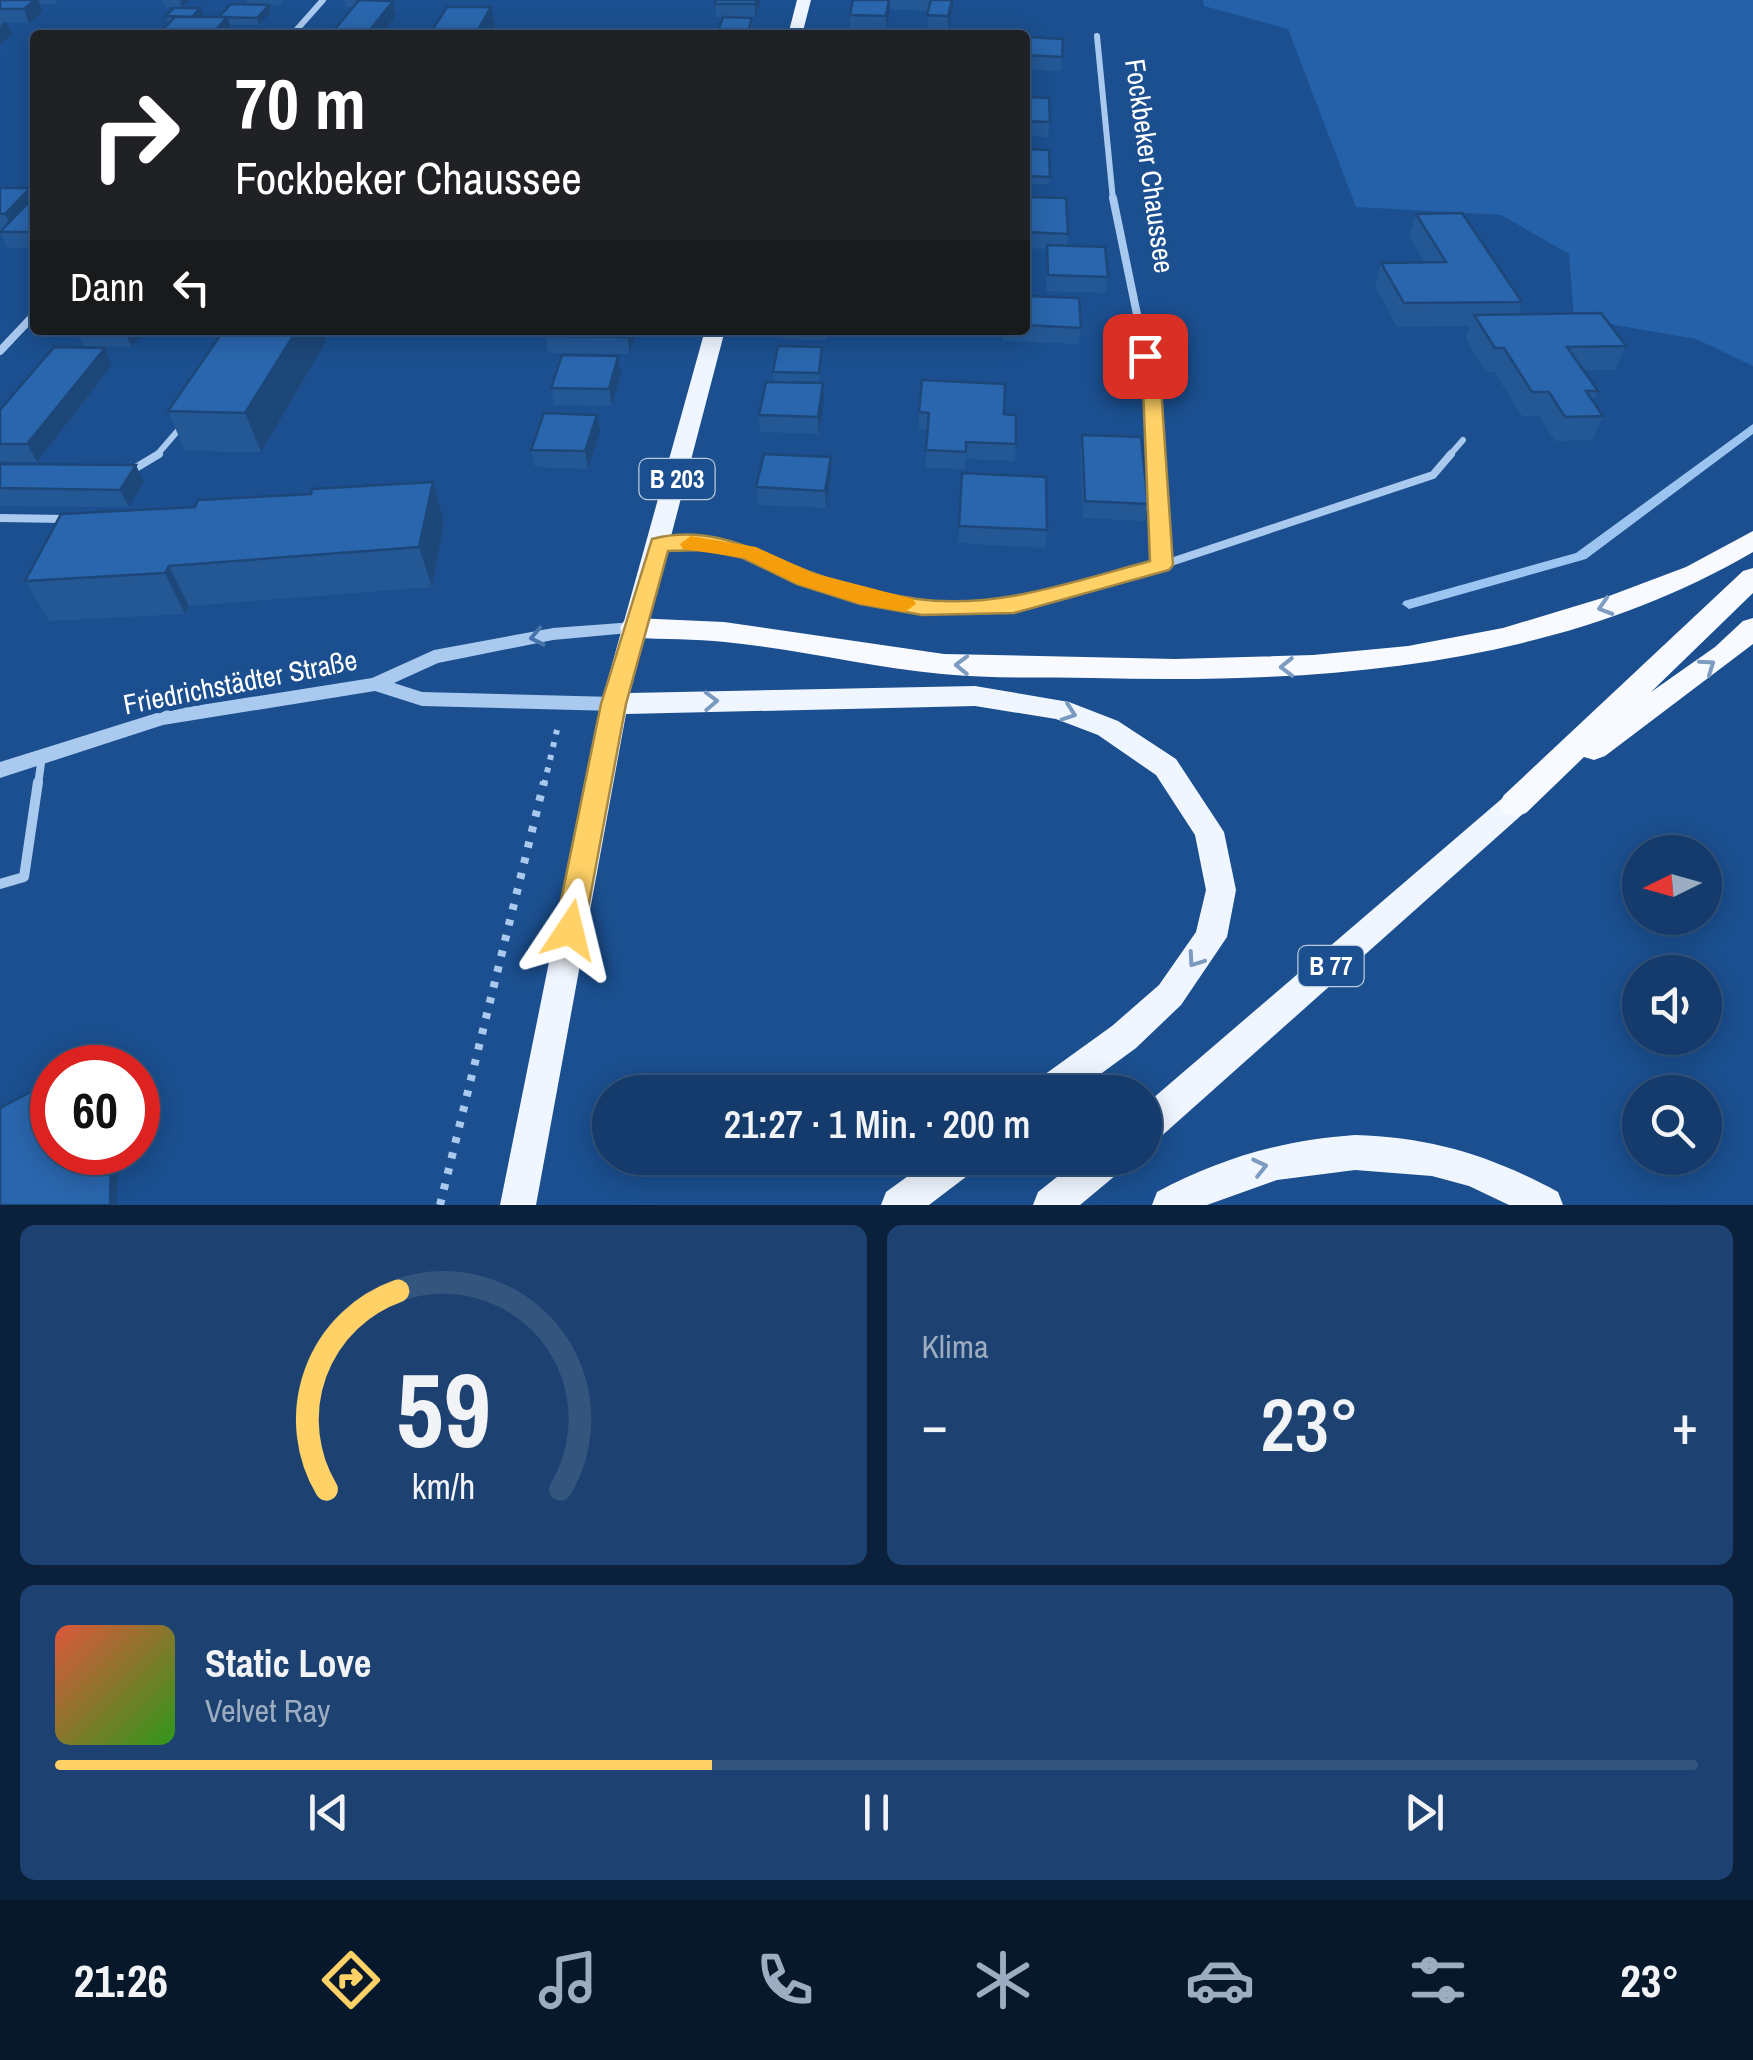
<!DOCTYPE html>
<html lang="de">
<head>
<meta charset="utf-8">
<style>
	body { margin:0; font-family:"Archivo Narrow",sans-serif; background:#1d4271; color:#f1f3f6; height:100vh; display:flex; flex-direction:column; font-size:38px; white-space:nowrap }
	* { box-sizing:border-box; margin:0 }
	p { font-size:32px; color:#9dadc1 }
	.icon { flex:none; width:55px; height:55px; fill:none; stroke:currentColor; stroke-width:2; stroke-linecap:round; stroke-linejoin:round }
	.map { position:relative; height:1205px; overflow:hidden }
	.side { display:flex; flex-direction:column; gap:20px; padding:20px; background:#0b203b; flex:1 }
	.side>* { flex:none }
	.hud { position:absolute; left:30px; top:30px; width:1000px; height:305px; border-radius:10px; box-shadow:0 5px 25px #0003,0 0 0 2px #33557e; background:#202124; color:#fff; overflow:hidden }
	.needle { width:65px; rotate:265deg }
	.buttons { position:absolute; left:1622px; top:835px; display:grid; gap:20px }
	.buttons a { display:grid; place-items:center; width:100px; height:100px; border-radius:50%; background:#143b6b; box-shadow:0 5px 25px #0003,0 0 0 2px #33557e; font-size:50px }
	.speed { position:absolute; left:30px; top:1045px; display:flex; gap:20px; font-size:50px; font-weight:700; text-align:center }
	.speed>* { display:grid; place-content:center; width:130px; height:130px; border-radius:50%; background:#143b6b; box-shadow:0 5px 25px #0003,0 0 0 2px #33557e; line-height:1 }
	.speed .limit { border:15px solid #d22; background:#fff; color:#111 }
	.pin { position:absolute; display:grid; place-items:center; width:85px; height:85px; color:#fff; margin:-42px; border-radius:20px; box-shadow:0 5px 15px #0006 }
	.me { position:absolute; width:110px; margin:-55px; rotate:10deg; stroke-linejoin:round; filter:drop-shadow(0 0 8px #0008) }
	.turn { display:flex; align-items:center; gap:35px; height:210px; padding:0 40px; font-size:45px }
	.turn .icon { width:130px; height:130px; stroke-width:2.5 }
	.turn b { display:block; font-size:70px; line-height:85px }
	.then { display:flex; align-items:center; height:95px; padding:0 40px; background:#0003; gap:20px; font-size:38px }
	.big { font-size:75px; font-weight:600; line-height:1.1 }
	.side .tile { flex:1; display:flex; flex-direction:column; justify-content:center; gap:15px; min-width:0; padding:0 35px; border-radius:15px; background:#1d4271 }
	.side .dial { align-items:center; gap:0 }
	.dial svg { height:260px; overflow:visible; fill:none; stroke:#33557e; stroke-width:7; stroke-linecap:round; text-anchor:middle }
	.dial text { fill:#f1f3f6; stroke:none }
	.song { display:flex; align-items:center; gap:30px }
	.cover { width:120px; height:120px; border-radius:15px; background:linear-gradient(135deg,hsl(10 70% 55%),hsl(110 70% 35%)) }
	.played { height:10px; border-radius:5px; background:linear-gradient(90deg,#ffd166 40%,#33557e 40%) }
	.keys { display:flex; justify-content:space-around; direction:ltr }
	.heat { display:flex; justify-content:space-between; align-items:center; font-size:55px; direction:ltr }
	.side .tiles { flex:1; display:grid; gap:20px; grid-template-columns:1fr 1fr }
	.tile:last-child { grid-column:span 2 }
	.trip { position:absolute; left:592px; top:1075px; width:570px; height:100px; border-radius:50px; background:#143b6b; box-shadow:0 5px 25px #0003,0 0 0 2px #33557e; font-weight:600; line-height:100px; text-align:center }
	.tab-bar { display:flex; height:160px; justify-content:space-around; align-items:center; background:#08182b; color:#9dadc1 }
	.tab-bar .icon { width:70px; height:70px }
	.tab-bar .current { color:#ffd166 }
	.tab-bar b { font-size:45px; color:#f1f3f6 }
	.map>svg:first-child { display:block }
	.green { fill:#2461a8 }
	.lines { fill:none; stroke-linecap:round; stroke-linejoin:round }
	.stream { fill:#9cc4f0; fill-rule:evenodd }
	.path-far1 { stroke:#a9c9ee; stroke-width:6; stroke-dasharray:5 8; stroke-linecap:butt }
	.path { stroke:#a9c9ee; stroke-width:8; stroke-dasharray:6 10; stroke-linecap:butt }
	.service-far2 { stroke:#a9c9ee; stroke-width:6 }
	.service-far1 { stroke:#a9c9ee; stroke-width:8 }
	.service { stroke:#a9c9ee; stroke-width:10 }
	.minor-far2 { stroke:#a9c9ee; stroke-width:6 }
	.minor-far1 { stroke:#a9c9ee; stroke-width:8 }
	.minor { stroke:#a9c9ee; stroke-width:10 }
	.tertiary { fill:#a9c9ee; fill-rule:evenodd }
	.primary { fill:#f0f6ff; fill-rule:evenodd }
	.trunk { fill:#f8faff; fill-rule:evenodd }
	.wall { fill:#245895 }
	.shaded-wall { fill:#1d4779 }
	.building { fill:#2a66ad; stroke:#1d4779; stroke-width:2.5 }
	.oneway { stroke:#7e9cc1 }
	.oneway2 { stroke:#4674ac }
	.oneway3 { stroke:#7b9ac1 }
	.route { fill:#ffd166; stroke:#a68842; stroke-width:2.5 }
	.slow { fill:#f59e0b }
	.labels { text-anchor:middle; stroke-width:10; stroke-linejoin:round; paint-order:stroke }
	.shield { fill:#1b4f8f; stroke:#bbcadd; stroke-width:2.5 }
	.shield-label { font-size:25px; font-weight:bold; fill:#fff }
	.street-label { font-size:28px; fill:#fff; stroke:#1b4f8f }
</style>
</head>
<body>
<div class="map">
<svg width="1753" height="1205" viewBox="0 0 1753 1205">
	<rect width="100%" height="100%" fill="#1b4f8f"/>
	<path class="green" d="M1203 0H1753V366L1696 339 1574 318 1569 254 1501 215 1356 207 1288 29 1204 6Z"/>
	<g class="lines">
		<path class="stream" d="M1753 424V434L1586 559 1409 609 1402 604 1404 601 1576 553Z"/>
		<path class="path-far1" d="M544 785 557 730"/>
		<path class="path" d="M440 1205 544 782"/>
		<g class="service-far2">
			<path d="M156 456 181 427"/>
			<path d="M1449 456 1463 440"/>
		</g>
		<g class="service-far1">
			<path d="M129 472 159 454"/>
			<path d="M0 518 65 519"/>
			<path d="M1162 565 1433 475 1451 454"/>
			<path d="M38 785 42 756"/>
		</g>
		<path class="service" d="M0 884 24 877 38 782"/>
		<g class="minor-far2">
			<path d="M292 35 323 0"/>
			<path d="M1097 36 1113 200"/>
		</g>
		<g class="minor-far1">
			<path d="M1113 198 1152 387 1156 456"/>
			<path d="M0 351 35 314"/>
		</g>
		<path class="minor" d="M660 545 706 543 749 552 805 579 860 596 922 607 1014 605 1162 565 1156 454"/>
		<path class="tertiary" d="M634 622 643 628 640 632 553 640 438 663 394 683 422 692 614 697 621 699 623 704 621 709 614 711 422 706 375 691 163 725 0 778V762L163 711 372 678 434 650 553 628Z"/>
		<g class="primary">
			<path d="M797 0H811L802 35H788Z"/>
			<path d="M705 330H725L630 693 975 686 1069 702 1118 721 1176 759 1224 832 1236 890 1227 937 1181 1005 1136 1048 1076 1092H1032L1037 1080 1112 1026 1159 985 1196 932 1206 890 1195 835 1156 775 1098 735 1056 719 975 706 626 714 536 1205H500L601 704Z"/>
			<path d="M1515 792 1525 796 1529 804 1525 812 1157 1140 1145 1145V1105L1505 796Z"/>
			<path d="M1355 1135C1431 1137 1492 1156 1558 1192L1563 1205H1509L1469 1186 1432 1176 1355 1170 1277 1180 1207 1205H1152L1157 1192C1221 1158 1283 1140 1355 1135Z"/>
			<path d="M933 1158H980L975 1170 929 1205H881L886 1192Z"/>
			<path d="M1081 1158H1127L1122 1170 1080 1205H1033L1038 1192Z"/>
		</g>
		<g class="trunk">
			<path d="M1753 531V552C1555 668 1318 684 1093 678 1043 677 992 679 942 674 869 667 797 649 725 642 695 639 664 639 634 638L624 635 620 628 624 621 634 618 724 622 944 654 1175 659 1313 655 1408 646 1503 628 1609 596 1686 567Z"/>
			<path d="M1753 568V593L1651 692 1715 647 1743 621 1753 618V644L1605 756 1594 760 1584 757 1526 813 1515 817 1504 813 1499 804 1504 795 1743 571Z"/>
		</g>
	</g>
	<g class="wall">
		<path d="M0 0H58L54 4H40L43 11 29 23H7L12 34 0 45Z"/>
		<path d="M162 0H189L182 7H165Z"/>
		<path d="M246 0H284L280 5H269L271 12 259 25H230L232 31 228 35H160L159 33 168 24 165 16 203 15 201 17H219L248 5Z"/>
		<path d="M344 0 393 1 396 15 381 35H330L354 7H346Z"/>
		<path d="M716 0H760L755 18H752L753 25 749 35H718V31L723 17H716L715 4Z"/>
		<path d="M853 0H953L948 30 927 29 928 11 890 9 886 30 850 28V15Z"/>
		<path d="M1025 35 1028 37 1063 39 1061 71 1025 69Z"/>
		<path d="M1025 74 1028 98 1050 122 1048 137 1025 136Z"/>
		<path d="M1025 149 1050 177 1049 184H1025Z"/>
		<path d="M0 188 34 197 35 196V248H8L0 232 2 230H0Z"/>
		<path d="M1025 197 1068 234 1067 246 1108 277 1105 293 1046 291 1047 249 1025 248Z"/>
		<path d="M1416 214 1522 302 1518 314 1626 346 1615 370H1583L1598 391 1593 402 1603 416 1592 440 1555 441 1539 416H1522L1494 372H1486L1466 339 1470 326 1397 327 1375 286 1381 263H1425L1409 236Z"/>
		<path d="M1025 296 1081 328 1079 344 1003 341V330H1025Z"/>
		<path d="M75 330H146L132 347 83 346Z"/>
		<path d="M224 330H325L323 333 326 342 261 452 185 451 168 411Z"/>
		<path d="M637 330 630 354 548 353 545 336Z"/>
		<path d="M782 330H828L826 340 782 339Z"/>
		<path d="M822 347 819 382 774 381 773 372Z"/>
		<path d="M618 356 621 372 612 406 554 405 551 388Z"/>
		<path d="M112 365 37 462 0 461V410Z"/>
		<path d="M823 383 824 400 819 434 760 432 759 415Z"/>
		<path d="M919 412 1004 414 1016 444 1015 461 965 459V469L925 468 928 430 919 429Z"/>
		<path d="M597 415 600 432 588 469 535 467 531 450Z"/>
		<path d="M1082 435 1148 504 1145 521 1083 518 1080 452Z"/>
		<path d="M0 464 144 482 129 507 0 506Z"/>
		<path d="M962 473 1047 530 1045 548 958 543Z"/>
		<path d="M831 474 826 508 758 505 756 487Z"/>
		<path d="M444 522 432 587 189 606 185 614 49 621 25 581Z"/>
	</g>
	<g class="shaded-wall">
		<path d="M35 0H38L43 11 29 23 24 9Z"/>
		<path d="M180 0H189L182 7Z"/>
		<path d="M756 0H760V4L755 18V4Z"/>
		<path d="M889 0 890 9 886 30V16Z"/>
		<path d="M952 0H953V6L948 30V16Z"/>
		<path d="M393 1 396 15 381 35H366Z"/>
		<path d="M269 5 271 12 259 25 257 18Z"/>
		<path d="M491 7 495 27 490 35H475Z"/>
		<path d="M200 8 203 15 195 24 192 17Z"/>
		<path d="M227 17 232 31 228 35H213V33Z"/>
		<path d="M6 21 12 34 0 45V26Z"/>
		<path d="M30 188 35 199 13 230 5 214Z"/>
		<path d="M124 330H146L132 347Z"/>
		<path d="M297 330H325L323 333 326 342 261 452 245 413Z"/>
		<path d="M630 330H637L630 354 627 337Z"/>
		<path d="M105 348 112 365 37 462 27 444Z"/>
		<path d="M618 356 621 372 612 406 609 389Z"/>
		<path d="M823 383 824 400 819 434 818 417Z"/>
		<path d="M597 415 600 432 588 469 585 451Z"/>
		<path d="M831 457V474L826 508 825 491Z"/>
		<path d="M136 465 144 482 129 507 120 490Z"/>
		<path d="M433 482 444 522 432 587 419 547Z"/>
		<path d="M169 566 189 606 185 614 165 573Z"/>
		<path d="M111 1152H118L117 1205H110Z"/>
	</g>
	<g class="building">
		<path d="M0 0H35L24 9H0Z"/>
		<path d="M359 0 393 1 366 35H330Z"/>
		<path d="M716 0H756L755 4H715Z"/>
		<path d="M853 0H889L886 16 850 15Z"/>
		<path d="M931 0H952L948 16 927 15Z"/>
		<path d="M231 4 269 5 257 18 219 17Z"/>
		<path d="M447 7H491L475 35H429Z"/>
		<path d="M174 8H200L192 17 165 16Z"/>
		<path d="M175 17H227L213 33H159Z"/>
		<path d="M723 17 752 18 748 32 718 31Z"/>
		<path d="M988 30 1029 32 1028 37 1063 39 1062 57 1025 55V35H987Z"/>
		<rect x="846" y="33" width="31" height="2"/>
		<rect x="1025" y="74" width="3" height="23"/>
		<path d="M1025 97 1049 98 1050 122 1025 121Z"/>
		<path d="M1025 149 1049 150 1050 177 1025 176Z"/>
		<path d="M0 188H30L5 214H0Z"/>
		<path d="M35 196V232H0Z"/>
		<path d="M1025 197 1066 198 1068 234 1025 232Z"/>
		<path d="M1462 213 1522 302 1404 303 1381 263 1446 262 1416 214Z"/>
		<path d="M1047 245 1105 247 1108 277 1048 275Z"/>
		<path d="M1025 296 1079 298 1081 328 1025 325Z"/>
		<path d="M1601 313 1626 346 1567 347 1598 391H1586L1603 416 1565 417 1549 392H1532L1504 348H1495L1474 315Z"/>
		<path d="M224 330H297L245 413 168 411Z"/>
		<path d="M547 330H630L627 337 545 336Z"/>
		<path d="M782 330H826V331Z"/>
		<path d="M778 346 822 347 819 373 773 372Z"/>
		<path d="M54 347 105 348 27 444H0V410Z"/>
		<path d="M562 355 618 356 609 389 551 388Z"/>
		<path d="M922 380 1005 384 1004 414 1016 415V444L966 442V452L926 450 929 413 919 412Z"/>
		<path d="M766 382 823 383 818 417 759 415Z"/>
		<path d="M544 413 597 415 585 451 531 450Z"/>
		<path d="M1082 435 1141 437 1148 504 1085 501Z"/>
		<path d="M764 454 831 457 825 491 756 487Z"/>
		<path d="M0 464 136 465 120 490 0 488Z"/>
		<path d="M962 473 1046 477 1047 530 959 526Z"/>
		<path d="M433 482 419 547 169 566 165 573 25 581 61 514 195 507 198 500 311 494 312 489Z"/>
		<path d="M38 1088 52 1091V1152H111L110 1205H0V1108Z"/>
	</g>
	<defs><path id="oneway-chevron" d="M-2-3.5L2.5 0L-2 3.5" fill="none" stroke-width="1.6" stroke-linecap="round" stroke-linejoin="round" transform="scale(2.5)"/></defs>
	<g class="oneway">
		<use href="#oneway-chevron" transform="translate(1605 607) rotate(163)"/>
		<use href="#oneway-chevron" transform="translate(962 665) rotate(-179)"/>
		<use href="#oneway-chevron" transform="translate(1708 666) rotate(-35)"/>
		<use href="#oneway-chevron" transform="translate(1287 667) rotate(179)"/>
	</g>
	<use class="oneway2" href="#oneway-chevron" transform="translate(537 637) rotate(169)"/>
	<g class="oneway3">
		<use href="#oneway-chevron" transform="translate(711 701) rotate(-2)"/>
		<use href="#oneway-chevron" transform="translate(1069 713) rotate(19)"/>
		<use href="#oneway-chevron" transform="translate(1195 960) rotate(125)"/>
		<use href="#oneway-chevron" transform="translate(1260 1167) rotate(-13)"/>
	</g>
	<path class="route" d="M1145 351 1154 356 1161 387 1173 565 1169 570 1014 613 922 615 860 604 797 584 743 558 706 550 668 551 626 704 584 930 580 939 570 943 559 939 555 930 601 704 652 539C712 523 760 553 813 573 846 586 882 594 917 599 996 610 1075 581 1150 561L1143 387 1136 356Z"/>
	<path class="slow" d="M691 536 756 547 813 573 913 599 916 604 905 612 860 604 797 584 744 558 683 549 680 544Z"/>
	<g class="labels">
		<g class="shield">
			<rect x="639.5" y="459" width="75" height="40" rx="8"/>
			<rect x="1298.5" y="946" width="65" height="40" rx="8"/>
		</g>
		<g class="shield-label">
			<text x="677" y="488">B 203</text>
			<text x="1331" y="975">B 77</text>
		</g>
		<g class="street-label">
			<text transform="translate(1150 166) rotate(82)" y="10">Fockbeker Chaussee</text>
			<text transform="translate(240 682) rotate(-11)" y="10">Friedrichstädter Straße</text>
		</g>
	</g>
</svg>
<div class="buttons">
<a><svg class="needle" viewBox="-14 -14 28 28"><path d="M0-13l5 13h-10z" fill="#e53935"/><path d="M0 13l5-13h-10z" fill="#9dadc1"/></svg></a>
<a><svg class="icon" aria-label="sound" viewBox="0 0 24 24"><path d="M4 9h4l5-4v14l-5-4H4zM17 9q2 3 0 6"/></svg></a>
<a><svg class="icon" aria-label="search" viewBox="0 0 24 24"><circle cx="10" cy="10" r="6"/><path d="M15 15l6 6"/></svg></a>
</div>
<div class="speed"><div class="limit">60</div></div>
<div class="pin" style="left:1145px;top:356px;background:#d93025"><svg class="icon" aria-label="arrive" viewBox="0 0 24 24"><path d="M6 21V4h12l-3 4 3 4H6"/></svg></div>
<svg class="me" style="left:570px;top:930px" viewBox="-20 -20 40 40"><path d="M0-17L14 15 0 8-14 15z" fill="#ffd166" stroke="#fff" stroke-width="4"/></svg>
<div class="trip">21:27 · 1 Min. · 200 m</div>
<div class="hud">
<div class="turn"><svg class="icon" aria-label="right" viewBox="0 0 24 24"><path d="M7 20v-9h11M14 6l5 5-5 5"/></svg><div><b>70 m</b>Fockbeker Chaussee</div></div>
<div class="then">Dann<svg class="icon" aria-label="left" viewBox="0 0 24 24"><path d="M17 20v-9H6M10 6l-5 5 5 5"/></svg></div>
</div>
</div>
<section class="side">
<div class="tiles">
<div class="tile dial"><svg viewBox="0 0 100 80">
<path d="M14 69A42 42 0 1 1 86 69"/>
<path d="M14 69A42 42 0 0 1 36 8" stroke="#ffd166"/>
<text x="50" y="56" font-size="32" font-weight="700">59</text>
<text x="50" y="72" font-size="11">km/h</text>
</svg></div>
<div class="tile"><p>Klima</p>
<div class="heat"><a>−</a><b class="big">23°</b><a>+</a></div>
</div>
<div class="tile">
<div class="song"><i class="cover"></i><div><b>Static Love</b><p>Velvet Ray</p></div></div>
<div class="played"></div>
<div class="keys"><svg class="icon" aria-label="previous" viewBox="0 0 24 24"><path d="M18 5L8 12l10 7zM5 5v14"/></svg><svg class="icon" aria-label="pause" viewBox="0 0 24 24"><path d="M8 5v14M16 5v14"/></svg><svg class="icon" aria-label="next" viewBox="0 0 24 24"><path d="M6 5l10 7-10 7zM19 5v14"/></svg></div>
</div>
</div>
</section>
<nav class="tab-bar">
<b>21:26</b>
<svg class="icon current" aria-label="directions" viewBox="0 0 24 24"><path d="M12 3l9 9-9 9-9-9zM9 14v-3h6M13 9l2 2-2 2"/></svg>
<svg class="icon" aria-label="music" viewBox="0 0 24 24"><path d="M9 18V5l10-2v13"/><circle cx="6" cy="18" r="3"/><circle cx="16" cy="16" r="3"/></svg>
<svg class="icon" aria-label="phone" viewBox="0 0 24 24"><path d="M5 4h4l2 5-3 2q2 4 5 5l2-3 5 2v4C11 20 4 13 5 4z"/></svg>
<svg class="icon" aria-label="climate" viewBox="0 0 24 24"><path d="M12 3v18M4 7l16 10M4 17L20 7"/></svg>
<svg class="icon" aria-label="car" viewBox="0 0 24 24"><path d="M5 17H2v-5l4-1 3-4h7l3 4 3 1v5h-3M9 17h6M6 11h13"/><circle cx="7" cy="17" r="2"/><circle cx="17" cy="17" r="2"/></svg>
<svg class="icon" aria-label="filters" viewBox="0 0 24 24"><path d="M4 7h16M4 17h16"/><circle cx="9" cy="7" r="2"/><circle cx="15" cy="17" r="2"/></svg>
<b>23°</b>
</nav>
</body>
</html>
